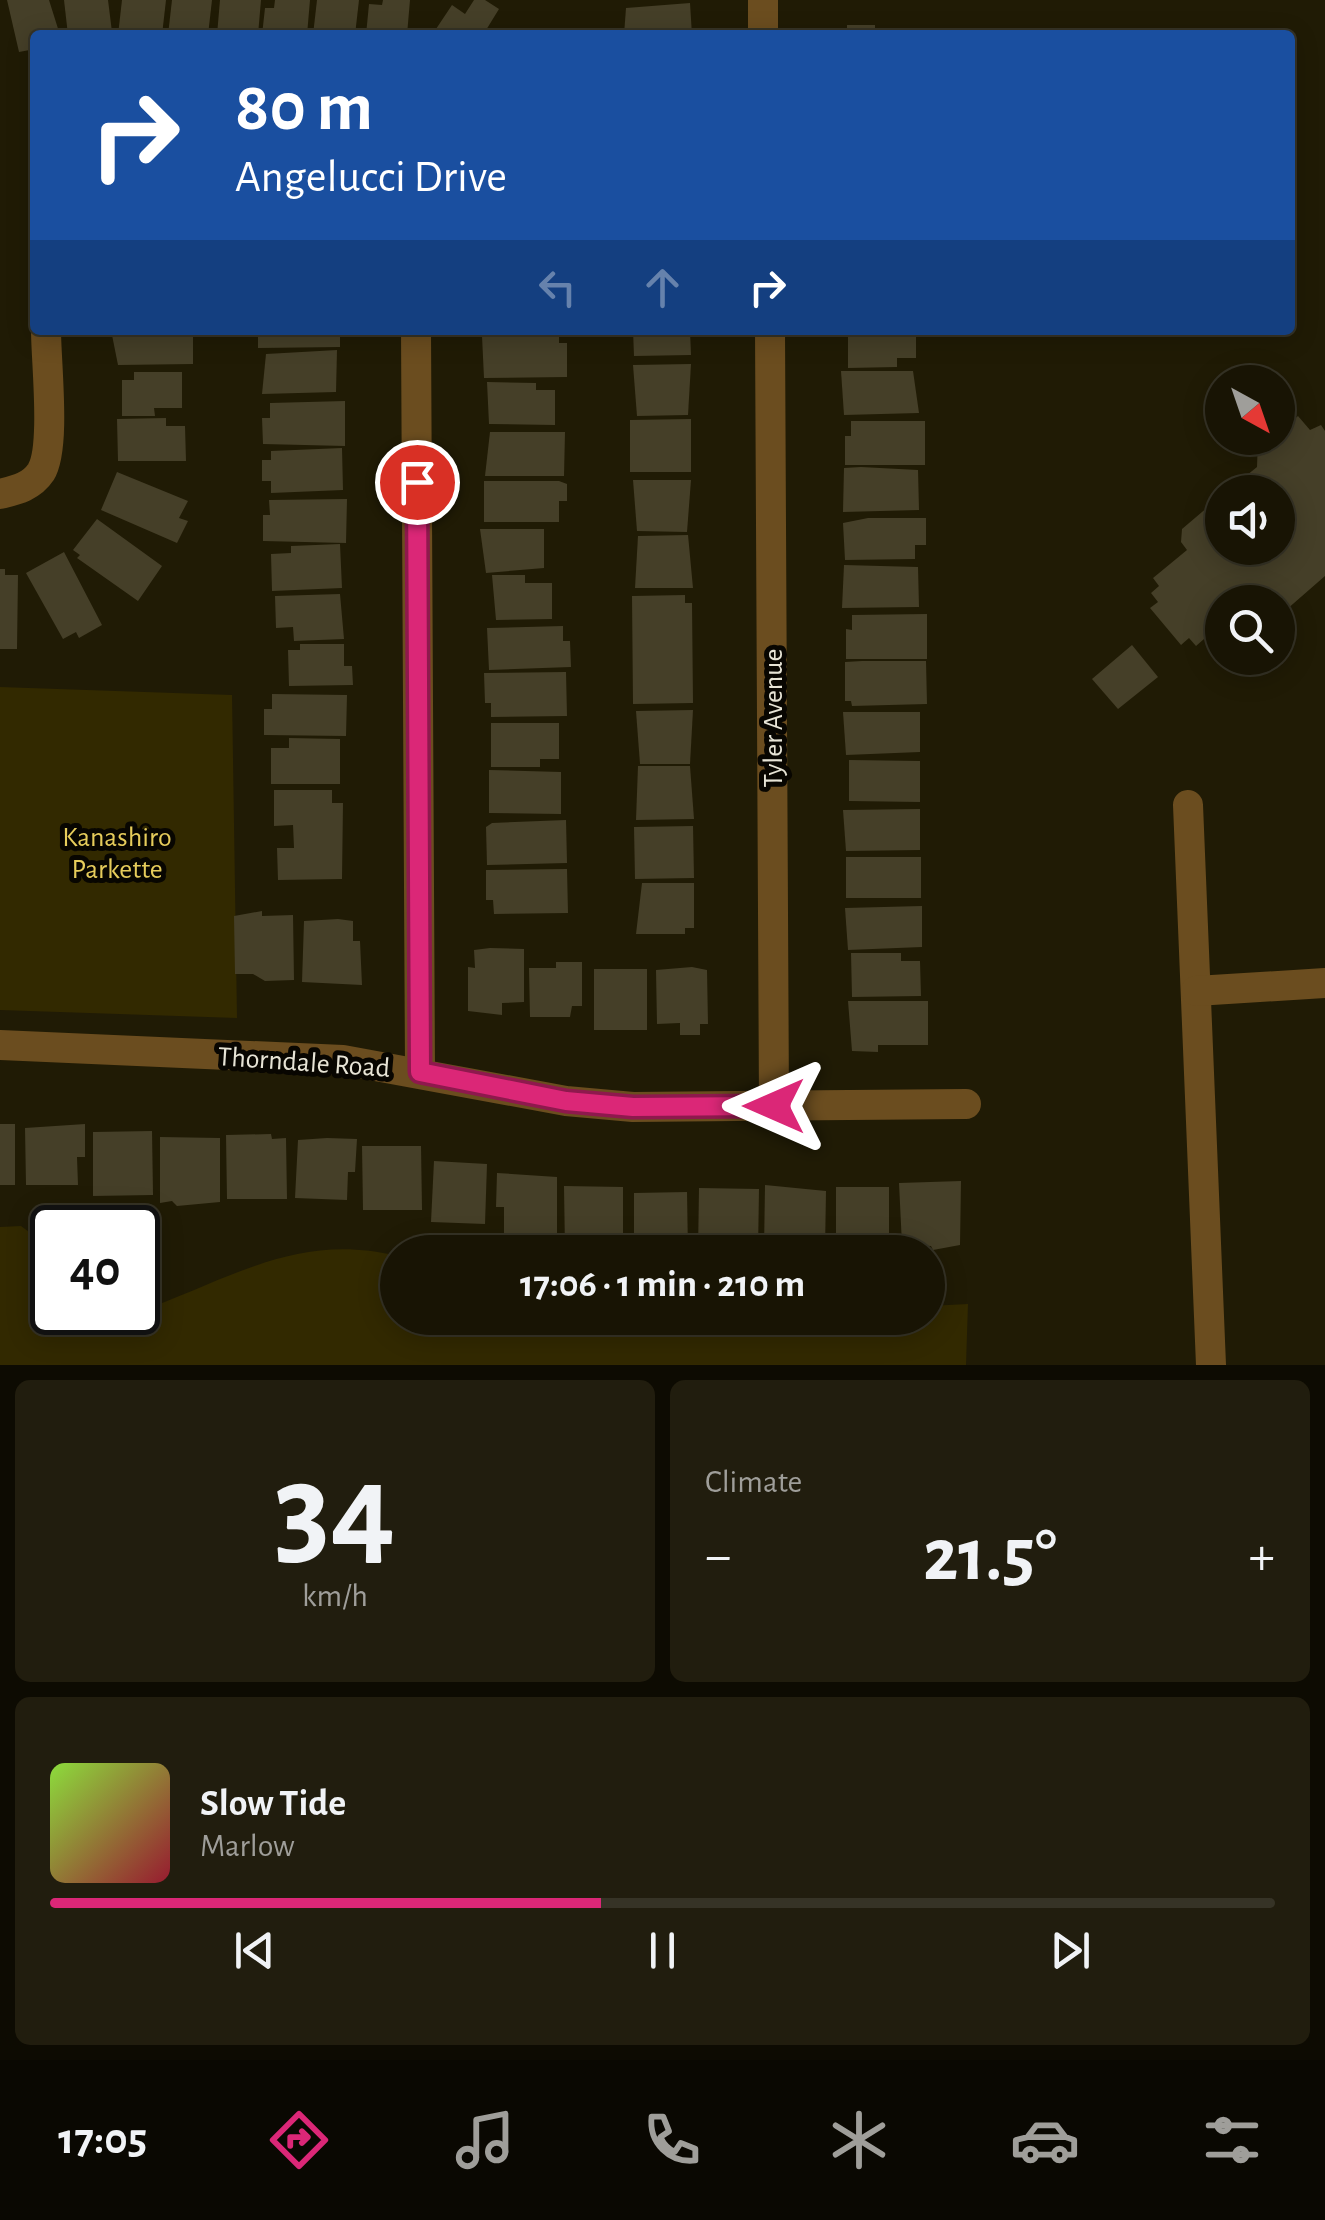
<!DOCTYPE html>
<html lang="en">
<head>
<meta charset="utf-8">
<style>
	body { margin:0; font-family:"Alegreya Sans",sans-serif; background:#211d0e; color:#f1f3f6; height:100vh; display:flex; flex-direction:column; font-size:38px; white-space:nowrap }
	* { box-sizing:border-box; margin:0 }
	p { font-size:32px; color:#9f9e9a }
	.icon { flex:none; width:55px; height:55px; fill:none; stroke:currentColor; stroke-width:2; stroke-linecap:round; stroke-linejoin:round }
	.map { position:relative; height:1365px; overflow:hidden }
	.side { display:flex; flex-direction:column; gap:15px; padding:15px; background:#0d0b02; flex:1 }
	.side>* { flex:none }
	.hud { position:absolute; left:30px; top:30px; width:1265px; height:305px; border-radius:10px; box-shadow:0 5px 25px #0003,0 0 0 2px #363326; background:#1a4fa0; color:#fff; overflow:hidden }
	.needle { width:65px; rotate:140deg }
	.tools { position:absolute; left:1205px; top:365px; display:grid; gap:20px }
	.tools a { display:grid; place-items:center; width:90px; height:90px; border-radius:50%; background:#181404; box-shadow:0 5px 25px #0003,0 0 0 2px #363326; font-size:50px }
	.speed { position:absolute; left:30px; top:1205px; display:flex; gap:20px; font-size:50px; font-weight:700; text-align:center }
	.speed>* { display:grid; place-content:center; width:130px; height:130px; border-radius:50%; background:#181404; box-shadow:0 5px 25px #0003,0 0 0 2px #363326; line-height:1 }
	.speed .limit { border:5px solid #111; border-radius:15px; background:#fff; color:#111 }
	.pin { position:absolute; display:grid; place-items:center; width:85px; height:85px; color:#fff; margin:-42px; border:5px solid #fff; border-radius:50%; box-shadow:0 2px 10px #0007 }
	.me { position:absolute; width:110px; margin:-55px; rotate:270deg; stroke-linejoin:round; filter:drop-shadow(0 0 8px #0008) }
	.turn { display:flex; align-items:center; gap:35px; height:210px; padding:0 40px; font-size:45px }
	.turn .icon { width:130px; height:130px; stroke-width:2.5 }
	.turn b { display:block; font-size:70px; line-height:85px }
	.lanes { display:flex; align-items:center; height:95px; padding:0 40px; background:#0003; justify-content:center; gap:50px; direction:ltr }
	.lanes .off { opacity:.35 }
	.big { font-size:75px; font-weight:700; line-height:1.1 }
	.side .widget { flex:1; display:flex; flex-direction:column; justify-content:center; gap:15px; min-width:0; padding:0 35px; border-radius:15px; background:#211d0e }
	.side .dial { align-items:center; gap:0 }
	.dial b { font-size:130px; line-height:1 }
	.song { display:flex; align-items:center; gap:30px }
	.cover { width:120px; height:120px; border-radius:15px; background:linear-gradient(135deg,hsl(90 70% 55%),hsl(350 70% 35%)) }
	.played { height:10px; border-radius:5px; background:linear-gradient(90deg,#db2777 45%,#363326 45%) }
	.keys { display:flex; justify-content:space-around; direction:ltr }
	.heat { display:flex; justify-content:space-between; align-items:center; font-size:55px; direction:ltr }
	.side .tiles { flex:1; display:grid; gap:15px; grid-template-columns:1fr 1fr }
	.widget:last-child { grid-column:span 2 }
	.trip { position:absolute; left:380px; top:1235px; width:565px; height:100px; border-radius:50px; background:#181404; box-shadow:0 5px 25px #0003,0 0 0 2px #363326; font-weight:700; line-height:100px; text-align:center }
	.menu { display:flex; height:160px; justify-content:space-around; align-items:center; background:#0a0802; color:#9f9e9a }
	.menu .icon { width:70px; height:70px }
	.menu .active { color:#db2777 }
	.menu b { font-size:45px; color:#f1f3f6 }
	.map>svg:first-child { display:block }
	.green { fill:#322900 }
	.building { fill:#453f28 }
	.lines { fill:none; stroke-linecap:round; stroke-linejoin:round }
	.minor { stroke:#6b4d1f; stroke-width:30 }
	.route-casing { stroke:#8e194d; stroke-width:25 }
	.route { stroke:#db2777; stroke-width:18 }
	.labels { text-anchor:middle; stroke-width:10; stroke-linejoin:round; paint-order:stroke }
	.street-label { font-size:28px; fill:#e7e4d6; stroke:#080601 }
	.park-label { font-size:28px; fill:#e6cc5b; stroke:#080601 }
</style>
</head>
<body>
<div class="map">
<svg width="1325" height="1365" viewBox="0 0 1325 1365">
	<rect width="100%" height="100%" fill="#201b05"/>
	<g class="green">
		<path d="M0 687 232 695 237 1018 0 1010Z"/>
		<path d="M21 1226 52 1249V1312C77 1312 115 1319 138 1312 227 1281 297 1231 397 1256L398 1318H575L591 1327 749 1318H928V1306L968 1304 966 1365H0V1227Z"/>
	</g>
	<g class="building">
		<path d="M7 0H49L60 35H35V49L19 52Z"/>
		<path d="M64 0H108L112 32 68 35Z"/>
		<path d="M122 0H166L162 35H118Z"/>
		<path d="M172 0H212L208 35H168Z"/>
		<path d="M220 0H261L258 35H217Z"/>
		<path d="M275 0H310L307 35H262L265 8H274Z"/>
		<path d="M317 0H359L355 35H313Z"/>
		<path d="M383 0H410L407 35H366L369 4 382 5Z"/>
		<path d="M474 0H485L499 9 483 35H432L452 5 465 14Z"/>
		<path d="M690 3 692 35H624L626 8Z"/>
		<rect x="847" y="25" width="28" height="10"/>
		<path d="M111 330H193V364L118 365Z"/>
		<path d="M258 330H340V347L258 348Z"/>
		<path d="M633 330H690L691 355 634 356Z"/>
		<path d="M848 330H916V358H897V367L848 368Z"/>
		<path d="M482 336H559V343H567V377L484 378Z"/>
		<path d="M337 350 336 392 262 394 266 354Z"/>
		<path d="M691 364 688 415 637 416 633 365Z"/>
		<path d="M841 371H913L919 413 844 415Z"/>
		<path d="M134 372H182V408H154L155 416H122V380H134Z"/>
		<path d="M487 382 536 383V390H555V425L489 424Z"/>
		<path d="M345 401V446L263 444 262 418H270V403Z"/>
		<path d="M1284 414 1291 422 1298 416 1310 430 1321 425 1325 431V576L1278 617V602H1222V638L1211 648 1204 639 1196 646 1189 638 1181 645 1150 608 1158 602 1151 593 1159 586 1153 578 1187 550 1181 542 1182 529 1222 495V548H1278V492H1226L1257 467 1258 438H1278V419Z"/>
		<path d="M166 418V426H185L186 461H118L117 419Z"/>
		<path d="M691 419V472H630V420Z"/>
		<path d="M851 421H925V465H845V436H851Z"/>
		<path d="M490 432H565L564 476H485Z"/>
		<path d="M342 448 343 490 271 493V481H262V460H271V451Z"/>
		<path d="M861 467 918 470 919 510 843 512 844 468Z"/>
		<path d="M117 472 188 501 179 518 188 521 177 543 101 510Z"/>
		<path d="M633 480H691L687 532 637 531Z"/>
		<path d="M484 481H559L567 484V501H559V522H484Z"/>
		<path d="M347 499 346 543 263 541V515H270L269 500Z"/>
		<path d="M868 518H926V545H915V559L845 560 843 523Z"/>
		<path d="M97 519 162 566 138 601 77 558 80 555 73 550Z"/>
		<path d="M480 529H544V568L486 573Z"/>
		<path d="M688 535 693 588H635L638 536Z"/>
		<path d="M340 544 342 588 272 591 271 554 291 553V546Z"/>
		<path d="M64 552 102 625 79 638 76 632 63 639 26 573Z"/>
		<path d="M844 565 918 567 919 607 842 608Z"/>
		<path d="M0 569H5V575H18L17 649H0Z"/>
		<path d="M492 575H525V583H552V619L496 620Z"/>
		<path d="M340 594 344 639 294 641 293 627 276 628 275 596Z"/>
		<path d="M685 595V603H692L693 703 633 704 632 596Z"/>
		<path d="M927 614V659H846V629L852 630V615Z"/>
		<path d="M563 626V641H570L571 667 489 670 487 628Z"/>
		<path d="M300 644H344V666H352L353 685 289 686 288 650H300Z"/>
		<path d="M1132 645 1158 677 1118 709 1092 679Z"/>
		<path d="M862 661H926L927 704 852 706 851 701H845V662Z"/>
		<path d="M566 672 567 716 491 717V703H485L484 673Z"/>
		<path d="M272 694 347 695 346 736 264 735V709H272Z"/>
		<path d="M693 710 690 764H640L636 711Z"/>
		<path d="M843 712H920V752L846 755Z"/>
		<path d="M491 723H559V759H540V767H491Z"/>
		<path d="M289 738 340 739V784H271V748H289Z"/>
		<path d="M849 760 920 761V802L849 801Z"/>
		<path d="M638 766H690L694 819 636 820Z"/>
		<path d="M489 770 561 772V814L489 813Z"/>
		<path d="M274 790H332V803H343L342 879 278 880 277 848H294L293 825 274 826Z"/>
		<path d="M920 809V850L846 851 843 810Z"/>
		<path d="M566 820 567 863 487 865 486 827 492 823Z"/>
		<path d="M693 826 694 878 635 879 634 827Z"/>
		<rect x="846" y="857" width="75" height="41"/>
		<path d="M567 869 568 913 494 914 493 900H486V870Z"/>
		<path d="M642 883H694V928H685V934H636Z"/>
		<path d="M922 906V947L848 950 845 908Z"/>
		<path d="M262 911V916L293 915 294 980 265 981 253 974H235L234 916Z"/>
		<path d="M338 919 353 921V941H360L362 985 302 982 304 921Z"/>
		<path d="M490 948 524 949V1002L502 1003V1015L468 1011V967L475 968 474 950Z"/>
		<path d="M851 953H901V961H920L921 996 852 997Z"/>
		<path d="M556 962H582V1006H572L570 1017H530L529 968H556Z"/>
		<path d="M692 967 707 970 708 1024H700V1035H680V1023L657 1024 656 970Z"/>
		<rect x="594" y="969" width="53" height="61"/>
		<path d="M848 1001H928V1045H878V1052L852 1051Z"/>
		<rect x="0" y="1124" width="15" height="61"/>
		<path d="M85 1124V1157H77L78 1185H26L25 1128Z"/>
		<path d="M152 1131 153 1195 93 1196V1132Z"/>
		<path d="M271 1134 272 1139 286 1138 287 1199H227L226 1135Z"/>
		<path d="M160 1137 220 1138V1202L177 1206 172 1201 160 1203Z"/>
		<path d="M327 1138 357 1139 355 1172H348L347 1200 295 1198 298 1140Z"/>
		<path d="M362 1146H421L422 1210H363Z"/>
		<path d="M434 1161 487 1164 485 1224 431 1222Z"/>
		<path d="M497 1173 557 1177V1233L504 1234V1207H496Z"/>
		<path d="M961 1181 960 1245 933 1250 931 1246 902 1245 899 1183Z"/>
		<path d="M765 1185 826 1191 825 1250H764Z"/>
		<path d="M564 1186 623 1187V1251H565Z"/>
		<rect x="836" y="1187" width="53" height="61"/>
		<path d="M699 1188 759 1189 758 1252H698Z"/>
		<path d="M687 1192 688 1252H634V1193Z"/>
	</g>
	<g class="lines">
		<g class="minor">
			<path d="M763 0V35"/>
			<path d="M416 330 420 1071"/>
			<path d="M770 330 774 1106"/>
			<path d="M0 494C16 490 31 487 41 472 56 448 46 362 46 330"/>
			<path d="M1188 805 1211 1365"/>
			<path d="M1196 991 1325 983"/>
			<path d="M0 1045 343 1060 566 1101 633 1107 966 1104"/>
		</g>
	</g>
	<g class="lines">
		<defs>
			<path id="route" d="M417 482 420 1072 566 1101 633 1107 774 1106"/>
		</defs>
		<use href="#route" class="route-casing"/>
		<use href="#route" class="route"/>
	</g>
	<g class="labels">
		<g class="street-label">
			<text transform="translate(772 718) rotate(-90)" y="10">Tyler Avenue</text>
			<text transform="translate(304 1061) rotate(4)" y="10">Thorndale Road</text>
		</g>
		<g class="park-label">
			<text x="117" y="846">Kanashiro<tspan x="117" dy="32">Parkette</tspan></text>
		</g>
	</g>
</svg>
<div class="tools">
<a><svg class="needle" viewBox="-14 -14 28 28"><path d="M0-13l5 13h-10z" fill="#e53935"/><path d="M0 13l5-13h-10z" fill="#9f9e9a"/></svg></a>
<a><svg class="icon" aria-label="sound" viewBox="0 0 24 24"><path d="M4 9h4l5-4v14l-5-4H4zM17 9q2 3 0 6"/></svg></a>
<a><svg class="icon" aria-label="search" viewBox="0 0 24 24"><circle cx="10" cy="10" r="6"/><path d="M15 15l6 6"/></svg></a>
</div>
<div class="speed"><div class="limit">40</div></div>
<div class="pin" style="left:417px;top:482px;background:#d93025"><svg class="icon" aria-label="arrive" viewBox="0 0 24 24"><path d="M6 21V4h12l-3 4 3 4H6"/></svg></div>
<svg class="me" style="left:774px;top:1106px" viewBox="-20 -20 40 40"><path d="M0-17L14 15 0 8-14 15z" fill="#db2777" stroke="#fff" stroke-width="4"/></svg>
<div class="trip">17:06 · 1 min · 210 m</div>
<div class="hud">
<div class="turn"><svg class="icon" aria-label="right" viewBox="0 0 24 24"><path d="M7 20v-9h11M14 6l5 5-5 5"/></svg><div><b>80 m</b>Angelucci Drive</div></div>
<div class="lanes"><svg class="icon off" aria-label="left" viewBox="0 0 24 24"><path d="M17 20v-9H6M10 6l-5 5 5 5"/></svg><svg class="icon off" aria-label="ahead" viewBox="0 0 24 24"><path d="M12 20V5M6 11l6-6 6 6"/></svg><svg class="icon" aria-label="right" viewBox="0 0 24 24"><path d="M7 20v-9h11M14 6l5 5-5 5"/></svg></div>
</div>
</div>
<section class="side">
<div class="tiles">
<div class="widget dial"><b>34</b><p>km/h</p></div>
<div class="widget"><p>Climate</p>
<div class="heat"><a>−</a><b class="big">21.5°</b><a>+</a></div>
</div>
<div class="widget">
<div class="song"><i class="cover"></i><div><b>Slow Tide</b><p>Marlow</p></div></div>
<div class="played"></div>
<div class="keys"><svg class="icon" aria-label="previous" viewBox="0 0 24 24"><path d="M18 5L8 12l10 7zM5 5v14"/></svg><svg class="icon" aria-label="pause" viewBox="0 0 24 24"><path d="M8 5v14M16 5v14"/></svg><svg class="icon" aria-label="next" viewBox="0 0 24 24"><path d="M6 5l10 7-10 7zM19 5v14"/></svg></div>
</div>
</div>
</section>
<nav class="menu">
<b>17:05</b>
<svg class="icon active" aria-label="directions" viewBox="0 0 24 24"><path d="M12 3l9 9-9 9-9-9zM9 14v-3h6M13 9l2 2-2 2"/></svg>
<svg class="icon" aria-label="music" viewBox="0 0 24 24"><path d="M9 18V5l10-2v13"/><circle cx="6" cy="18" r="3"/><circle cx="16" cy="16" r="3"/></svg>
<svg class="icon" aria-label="phone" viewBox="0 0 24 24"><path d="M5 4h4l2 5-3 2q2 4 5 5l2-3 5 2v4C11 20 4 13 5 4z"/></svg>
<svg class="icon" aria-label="climate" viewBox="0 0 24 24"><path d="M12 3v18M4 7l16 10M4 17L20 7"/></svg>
<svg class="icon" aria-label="car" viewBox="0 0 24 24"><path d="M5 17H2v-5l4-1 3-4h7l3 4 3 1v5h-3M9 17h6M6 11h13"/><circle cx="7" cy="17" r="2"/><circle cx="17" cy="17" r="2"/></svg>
<svg class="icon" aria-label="filters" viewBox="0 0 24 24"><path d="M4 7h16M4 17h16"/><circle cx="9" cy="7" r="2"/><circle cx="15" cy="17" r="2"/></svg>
</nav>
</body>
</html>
